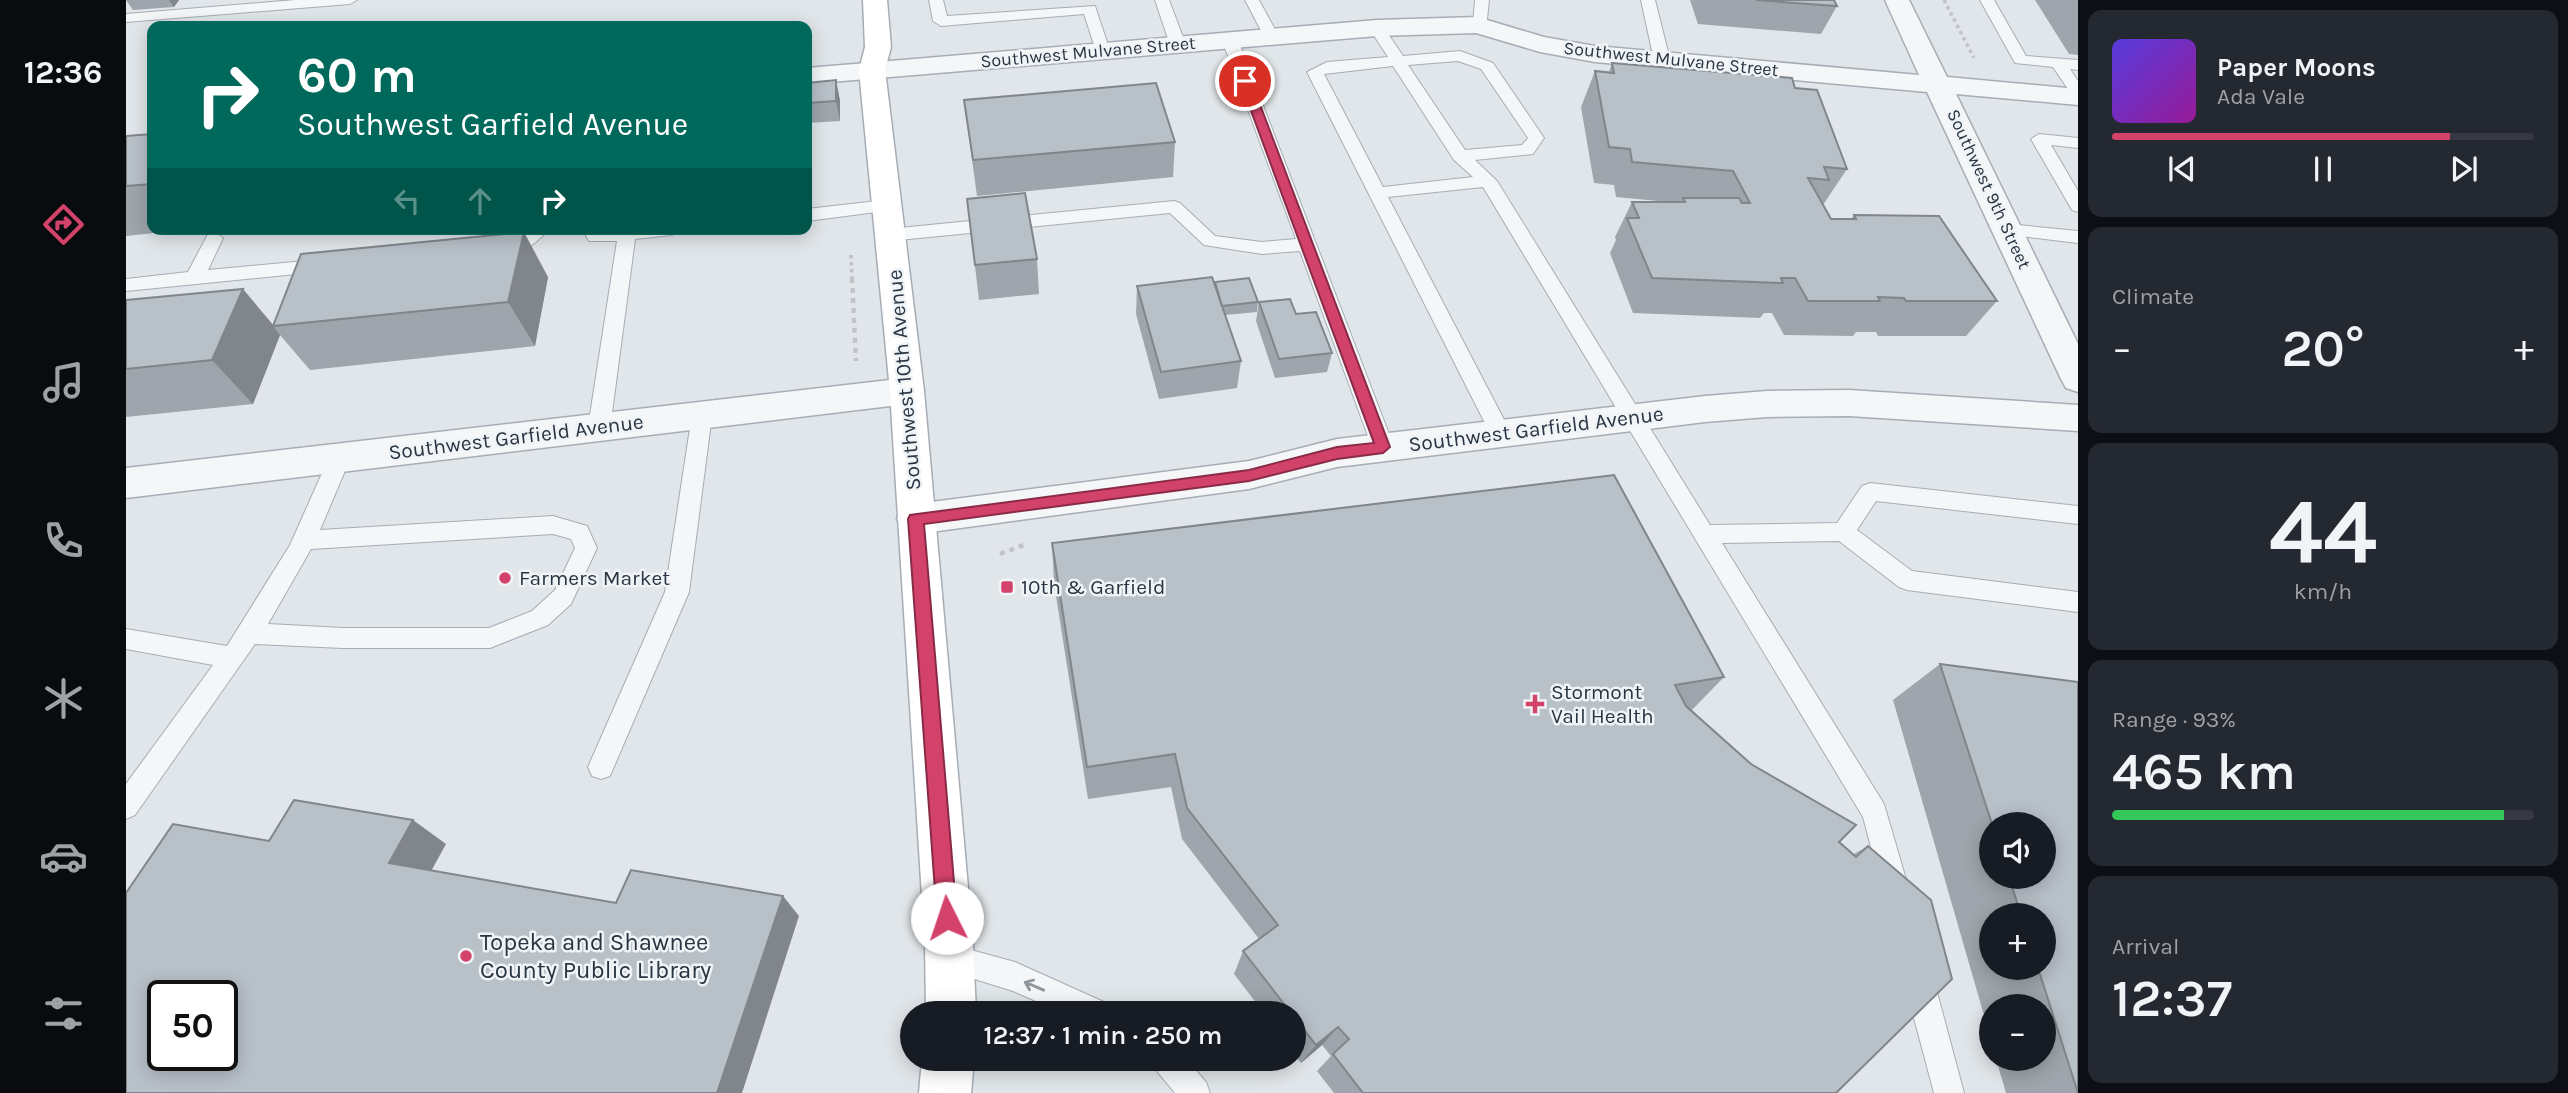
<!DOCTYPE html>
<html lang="en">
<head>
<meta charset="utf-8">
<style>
	body { margin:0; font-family:Karla,sans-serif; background:#242831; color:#f1f3f6; height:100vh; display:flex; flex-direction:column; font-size:26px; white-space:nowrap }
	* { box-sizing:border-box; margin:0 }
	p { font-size:23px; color:#9ea1a6 }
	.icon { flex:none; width:38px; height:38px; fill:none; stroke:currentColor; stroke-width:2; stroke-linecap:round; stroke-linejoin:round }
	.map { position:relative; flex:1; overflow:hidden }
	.panel { display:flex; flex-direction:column; gap:10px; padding:10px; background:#0d0f14; width:490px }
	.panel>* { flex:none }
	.top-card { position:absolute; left:21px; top:21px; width:665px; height:214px; border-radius:14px; box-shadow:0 4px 18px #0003; background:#00695c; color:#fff; overflow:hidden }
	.fabs { position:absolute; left:1853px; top:812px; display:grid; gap:14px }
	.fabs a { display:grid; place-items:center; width:77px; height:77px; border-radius:50%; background:#171b24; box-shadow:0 4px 18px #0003; font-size:35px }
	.speed { position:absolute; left:21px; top:980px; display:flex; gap:14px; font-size:35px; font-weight:700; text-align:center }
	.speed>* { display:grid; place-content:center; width:91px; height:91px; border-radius:50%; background:#171b24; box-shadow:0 4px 18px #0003; line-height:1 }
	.speed .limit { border:4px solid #111; border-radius:10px; background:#fff; color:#111 }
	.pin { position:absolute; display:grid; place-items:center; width:60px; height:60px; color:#fff; margin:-30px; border:4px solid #fff; border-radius:50%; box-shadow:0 2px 7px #0007 }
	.me { position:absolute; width:77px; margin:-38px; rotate:356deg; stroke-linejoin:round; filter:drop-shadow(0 0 5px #0008) }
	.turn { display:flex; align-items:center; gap:24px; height:147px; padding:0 35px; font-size:32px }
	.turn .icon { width:91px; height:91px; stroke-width:2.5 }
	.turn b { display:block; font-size:49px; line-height:60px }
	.lanes { display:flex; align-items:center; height:66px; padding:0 35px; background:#0003; justify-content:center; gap:35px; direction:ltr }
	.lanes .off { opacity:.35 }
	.big { font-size:52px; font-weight:600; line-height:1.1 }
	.panel .card { flex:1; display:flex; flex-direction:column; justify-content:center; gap:10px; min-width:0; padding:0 24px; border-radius:14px; background:#242831 }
	.panel .dial { align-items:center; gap:0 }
	.dial b { font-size:91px; line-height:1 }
	.song { display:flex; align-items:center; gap:21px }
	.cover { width:84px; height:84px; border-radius:10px; background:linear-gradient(135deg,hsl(250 70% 55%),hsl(300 70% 35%)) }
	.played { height:7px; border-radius:4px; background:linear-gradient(90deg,#d3426b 80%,#363941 80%) }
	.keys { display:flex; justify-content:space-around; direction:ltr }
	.heat { display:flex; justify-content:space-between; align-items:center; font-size:38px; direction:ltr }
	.charge { height:10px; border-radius:5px; background:linear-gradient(90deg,#34c759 93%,#363941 0) }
	.trip { position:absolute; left:774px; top:1001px; width:406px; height:70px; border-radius:35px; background:#171b24; box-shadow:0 4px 18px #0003; font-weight:600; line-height:70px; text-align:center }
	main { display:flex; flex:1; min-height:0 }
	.tabs { display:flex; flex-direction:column; width:126px; justify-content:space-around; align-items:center; background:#090b0e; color:#9ea1a6 }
	.tabs .icon { width:49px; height:49px }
	.tabs .active { color:#d3426b }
	.tabs b { font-size:32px; color:#f1f3f6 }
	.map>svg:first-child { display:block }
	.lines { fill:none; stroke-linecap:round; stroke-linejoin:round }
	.lane-casing { stroke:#a6adb5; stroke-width:2 }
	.street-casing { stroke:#a6adb5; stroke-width:3 }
	.secondary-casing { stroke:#a6adb5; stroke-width:3 }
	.path-far1 { stroke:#bfc4c9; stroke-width:3.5; stroke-dasharray:3.5 3.5; stroke-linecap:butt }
	.path { stroke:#bfc4c9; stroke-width:4.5; stroke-dasharray:5 5; stroke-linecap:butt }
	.lane { fill:#f4f6f8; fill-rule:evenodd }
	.street { fill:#f4f6f8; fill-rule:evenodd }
	.secondary { fill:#fff; fill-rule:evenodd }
	.wall { fill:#9ea5ac; fill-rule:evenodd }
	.shaded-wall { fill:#81868c }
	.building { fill:#b8c0c8; stroke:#81868c; stroke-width:2; fill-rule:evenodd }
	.oneway { stroke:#8e969e }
	.route { fill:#d3426b; stroke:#892b46; stroke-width:2 }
	.poi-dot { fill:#d3426b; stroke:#f1f4f7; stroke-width:2.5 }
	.labels { text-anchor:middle; stroke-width:5; stroke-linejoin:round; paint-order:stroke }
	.far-street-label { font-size:18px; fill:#293543; stroke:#f1f4f7 }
	.street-label { font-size:21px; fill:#293543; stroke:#f1f4f7 }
	.poi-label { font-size:21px; fill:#293543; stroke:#f1f4f7; text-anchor:start }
	.near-poi-label { font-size:24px; fill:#293543; stroke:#f1f4f7; text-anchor:start }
</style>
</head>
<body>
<main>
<nav class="tabs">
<b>12:36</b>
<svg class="icon active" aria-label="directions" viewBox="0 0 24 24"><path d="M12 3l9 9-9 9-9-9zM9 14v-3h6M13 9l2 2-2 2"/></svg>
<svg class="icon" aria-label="music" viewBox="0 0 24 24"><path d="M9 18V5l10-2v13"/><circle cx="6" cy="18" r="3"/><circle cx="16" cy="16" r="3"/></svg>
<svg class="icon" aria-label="phone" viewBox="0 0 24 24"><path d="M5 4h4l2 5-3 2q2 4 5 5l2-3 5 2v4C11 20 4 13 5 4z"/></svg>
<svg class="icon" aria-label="climate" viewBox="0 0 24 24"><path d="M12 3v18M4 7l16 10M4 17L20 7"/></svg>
<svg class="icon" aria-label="car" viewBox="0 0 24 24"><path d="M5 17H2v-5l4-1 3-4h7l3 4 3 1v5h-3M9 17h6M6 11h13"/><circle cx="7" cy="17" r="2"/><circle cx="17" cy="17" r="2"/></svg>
<svg class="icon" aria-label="filters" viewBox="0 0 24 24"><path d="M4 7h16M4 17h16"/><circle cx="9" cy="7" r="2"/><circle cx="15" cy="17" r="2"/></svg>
</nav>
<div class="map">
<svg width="1952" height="1093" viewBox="0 0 1952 1093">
	<rect width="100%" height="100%" fill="#e1e6ea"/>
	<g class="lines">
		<defs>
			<g id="lane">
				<path d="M169 0H231L224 4 0 22V14Z"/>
				<path d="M803 0H817L821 16 969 6 984 51 981 54H971L958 14 815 26 807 21Z"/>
				<path d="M1029 0H1043L1060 45 1057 48 1052 50 1044 45Z"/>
				<path d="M1119 0H1133L1153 37 1150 40H1140Z"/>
				<path d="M1349 0H1363L1360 29H1350L1347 26Z"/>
				<path d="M1515 0H1529L1544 60 1542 63 1536 65 1528 60Z"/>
				<path d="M1854 0H1868L1900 56 1952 60V70L1944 69 1952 81V97L1946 95 1927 67 1889 63Z"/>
				<path d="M1251 23 1256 25 1277 56 1334 51 1367 63 1418 138 1407 154 1349 160 1371 181 1584 525 1711 523 1736 486 1744 483 1952 506V524L1750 501 1731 530 1786 571 1952 592V612L1781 590 1773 587 1713 541 1596 543 1758 804 1784 893 1780 903 1770 907 1760 903 1737 817 1357 187 1262 197 1385 433 1381 439 1374 441 1367 439 1181 72 1201 62 1262 57 1243 28ZM1332 61 1355 69 1402 138 1396 145 1339 150 1282 65ZM1267 66 1328 160 1347 177 1257 187 1198 74Z"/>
				<path d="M1104 35 1112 40 1268 447 1265 453 1257 455 1249 453 1246 447 1174 251 1136 254 1078 245 1044 213 763 241 754 235 763 229 1048 201 1054 203 1089 236 1136 242 1170 239 1096 40Z"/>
				<path d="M1913 134 1952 138V148L1925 145 1952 191V212L1946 210 1905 139Z"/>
				<path d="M760 200 766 202 769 206 766 210 681 221V209Z"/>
				<path d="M1882 224 1952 231V243L1876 234 1873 230Z"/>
				<path d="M401 229H422C410 246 388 259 367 253L364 249 367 245 385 242Z"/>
				<path d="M456 229H555L546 235 509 239 484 428 480 434 473 436 466 434 462 428 491 241H463Z"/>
				<path d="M88 232 97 238 82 270 200 259 207 261 209 265 207 269 200 271 0 291V279L62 272 82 234Z"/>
				<path d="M576 407 583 409 586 415 563 592 484 776 475 779 466 776 462 767 539 592 566 415 569 409Z"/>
				<path d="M213 451 221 453 224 459 194 530 427 516 461 526 471 548 445 604 422 625 364 648H217L129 644 9 815 0 819V784L87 665 0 649V629L101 646 164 545 205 453ZM427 534 445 539 449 548 429 590 406 611 363 628H217L142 624 185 549Z"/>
				<path d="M823 944 889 962 980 1003 985 1013H937L887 991 813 968 809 958 813 948Z"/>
				<path d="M1792 962 1802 967 1807 977 1838 1093H1808L1777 977 1782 967Z"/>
				<path d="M1026 1059H1060L1080 1082 1084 1093H1049L1030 1070Z"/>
			</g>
			<g id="street">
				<path d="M1759 0H1783L1821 77 1952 89V105L1830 94 1952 344V392L1940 388 1935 379 1801 92 1469 62 1414 52 1350 33 1251 36 681 84V68L1251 20 1351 17 1418 37 1469 46 1793 75Z"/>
				<path d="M781 378 793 382 798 391 793 400 781 404 0 498V468Z"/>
				<path d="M1723 390 1952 405V431L1723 416 1641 417 1579 422 1211 467 1123 489 790 534 777 530 771 519 777 508 790 504 1123 461 1211 439 1579 396 1641 391Z"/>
			</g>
			<g id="secondary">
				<path d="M737 0H761L765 47 759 70 798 391 847 944 850 1013H800L799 944 764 391 733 70 739 47Z"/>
				<path d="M796 1059H848L845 1093H793Z"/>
			</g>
		</defs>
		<use href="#lane" class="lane-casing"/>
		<use href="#street" class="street-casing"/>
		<use href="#secondary" class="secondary-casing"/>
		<g class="path-far1">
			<path d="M1818 0 1848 58"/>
			<path d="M725 255 726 280"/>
		</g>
		<g class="path">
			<path d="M726 278 730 361"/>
			<path d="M874 554 900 544"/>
		</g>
		<use href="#lane" class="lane"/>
		<use href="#street" class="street"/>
		<use href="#secondary" class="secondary"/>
	</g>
	<g class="wall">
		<path d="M0 0H53L48 7 7 10Z"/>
		<path d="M1564 0H1708L1711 6 1695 34 1572 24Z"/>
		<path d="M1909 0H1952V55L1943 54Z"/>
		<path d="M1486 63 1669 88 1721 169 1697 205 1705 219H1725L1728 215 1871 301 1840 336H1752L1750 332H1730L1727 336 1658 335 1646 313H1638L1634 318 1507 313 1484 253 1490 240 1489 237 1506 202H1543L1490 197 1488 185 1468 183 1455 107 1469 71 1483 72Z"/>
		<path d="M681 83 714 100V121L681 123Z"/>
		<path d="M838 100 1049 142 1047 177 851 196Z"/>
		<path d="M26 134V229H66L0 236V136Z"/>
		<path d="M841 199 911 259 913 294 853 300Z"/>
		<path d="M422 277 409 346 184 370 154 335 127 404 0 417V300L147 325Z"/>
		<path d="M1088 284 1132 302 1131 312 1099 315 1115 361 1111 388 1033 399 1010 314 1011 286Z"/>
		<path d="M1133 302 1170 314 1206 353 1201 372 1149 378 1130 321Z"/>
		<path d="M926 543 1598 677 1565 711 1728 854 1742 846 1710 1093H1208L1191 1071 1205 1056 1196 1045 1175 1063 1167 1053V1013H1138L1108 974 1117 951 1133 939 1056 839 1045 787 962 799 928 583Z"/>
		<path d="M1814 664 1952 682V1093H1880L1870 1059H1918V1006H1866V1043L1767 700ZM1866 824H1918V877H1866ZM1866 915H1918V968H1866Z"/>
	</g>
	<g class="shaded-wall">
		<path d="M43 0H53L48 7Z"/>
		<path d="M710 80 714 100V121L710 101Z"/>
		<path d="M398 232 422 277 409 346 382 302Z"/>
		<path d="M117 289 148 326H147L154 335 127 404 86 360Z"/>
		<path d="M287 820 320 844 298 884 263 863Z"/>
		<path d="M657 896 673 916 616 1093H591Z"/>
		<path d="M1212 1027 1196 1045 1175 1063 1190 1045Z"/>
	</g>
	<g class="building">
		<path d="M1630 0H1708L1711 6Z"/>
		<path d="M1486 63 1666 78 1669 88 1691 90 1721 169 1698 167 1703 180 1682 178 1705 219H1730L1728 215 1813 216 1871 301H1780L1778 298 1752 297 1754 301H1682L1669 278H1655L1657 283 1526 278 1501 218H1513L1506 202H1559L1557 198H1613L1616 203H1624L1607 171 1506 162 1504 149 1483 147 1469 71 1488 73Z"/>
		<path d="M710 80V101L681 103V83Z"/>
		<path d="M1030 83 1049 142 847 160 838 100Z"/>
		<path d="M26 134V184L0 186V136Z"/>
		<path d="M899 193 911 259 849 265 841 199Z"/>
		<path d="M398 232 382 302 147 326 175 254Z"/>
		<path d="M1086 277 1115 361 1035 372 1011 286Z"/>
		<path d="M1123 278 1132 302 1096 306 1089 282Z"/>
		<path d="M117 289 86 360 0 369V300Z"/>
		<path d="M1164 299 1170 314 1190 312 1206 353 1153 359 1133 302Z"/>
		<path d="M1488 475 1598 677 1549 685 1560 706 1625 764 1730 825 1713 842 1730 857 1742 846 1805 900 1826 979 1710 1093H1237L1207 1054 1223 1039 1212 1027 1190 1045 1167 1016V1013H1165L1117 951 1152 925 1061 808 1049 754 961 767 926 543Z"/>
		<path d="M1814 664 1952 682V1093L1912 968H1918V915H1895L1883 877H1918V824H1866Z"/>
		<path d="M168 800 287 820 263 863 490 903 505 870 657 896 591 1093H0V893L47 824 143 841ZM37 996H96V1055H37Z"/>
	</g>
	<defs><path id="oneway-shaft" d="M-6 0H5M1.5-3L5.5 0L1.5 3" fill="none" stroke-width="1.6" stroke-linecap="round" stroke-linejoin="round" transform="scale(1.75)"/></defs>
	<use class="oneway" href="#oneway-shaft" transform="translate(908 986) rotate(-157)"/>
	<path class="route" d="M1119 78 1125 81 1264 447 1257 453 1211 459 1123 481 798 524 831 918 828 925 821 928 814 925 811 918 782 519 784 515 1123 470 1211 447 1248 443 1114 81Z"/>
	<g class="poi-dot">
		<circle cx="379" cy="578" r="7"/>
		<rect x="874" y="580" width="14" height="14" rx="3.5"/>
		<path d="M1405.5 693.5h7v7h7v7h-7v7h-7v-7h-7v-7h7z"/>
		<circle cx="340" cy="956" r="7"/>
	</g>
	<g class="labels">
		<g class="far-street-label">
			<text transform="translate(962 52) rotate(-5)" y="6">Southwest Mulvane Street</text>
			<text transform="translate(1545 59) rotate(6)" y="6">Southwest Mulvane Street</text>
			<text transform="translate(1863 189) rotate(65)" y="6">Southwest 9th Street</text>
		</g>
		<g class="street-label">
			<text transform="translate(778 380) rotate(-95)" y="7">Southwest 10th Avenue</text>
			<text transform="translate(1410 429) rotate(-7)" y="7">Southwest Garfield Avenue</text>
			<text transform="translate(390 437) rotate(-7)" y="7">Southwest Garfield Avenue</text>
		</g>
		<g class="poi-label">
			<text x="393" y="585">Farmers Market</text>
			<text x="895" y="594">10th &amp; Garfield</text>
			<text x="1425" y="699">Stormont<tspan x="1425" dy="24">Vail Health</tspan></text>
		</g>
		<g class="near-poi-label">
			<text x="354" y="950">Topeka and Shawnee<tspan x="354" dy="28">County Public Library</tspan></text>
		</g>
	</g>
</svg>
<div class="fabs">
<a><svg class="icon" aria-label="sound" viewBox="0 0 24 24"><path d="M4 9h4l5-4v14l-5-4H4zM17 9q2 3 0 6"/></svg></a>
<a>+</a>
<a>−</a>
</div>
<div class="speed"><div class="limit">50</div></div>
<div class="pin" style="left:1119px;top:81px;background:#d93025"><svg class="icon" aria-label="arrive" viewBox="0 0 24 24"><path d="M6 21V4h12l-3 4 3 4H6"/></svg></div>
<svg class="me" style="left:821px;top:918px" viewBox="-20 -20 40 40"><circle r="19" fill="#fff"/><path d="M0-13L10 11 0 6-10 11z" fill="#d3426b"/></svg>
<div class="trip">12:37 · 1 min · 250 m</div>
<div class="top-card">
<div class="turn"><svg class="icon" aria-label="right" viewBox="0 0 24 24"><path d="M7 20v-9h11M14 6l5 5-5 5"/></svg><div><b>60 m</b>Southwest Garfield Avenue</div></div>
<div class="lanes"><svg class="icon off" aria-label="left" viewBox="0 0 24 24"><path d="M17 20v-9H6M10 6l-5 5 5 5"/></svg><svg class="icon off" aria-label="ahead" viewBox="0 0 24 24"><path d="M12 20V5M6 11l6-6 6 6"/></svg><svg class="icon" aria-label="right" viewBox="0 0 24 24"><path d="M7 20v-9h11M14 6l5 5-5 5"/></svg></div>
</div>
</div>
<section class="panel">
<div class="card">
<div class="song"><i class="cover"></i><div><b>Paper Moons</b><p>Ada Vale</p></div></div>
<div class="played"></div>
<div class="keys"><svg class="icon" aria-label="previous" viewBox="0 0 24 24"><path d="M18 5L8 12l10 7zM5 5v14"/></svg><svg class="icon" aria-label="pause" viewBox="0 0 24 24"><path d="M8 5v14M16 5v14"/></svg><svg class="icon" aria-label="next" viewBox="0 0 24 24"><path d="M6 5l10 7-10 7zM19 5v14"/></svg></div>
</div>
<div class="card"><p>Climate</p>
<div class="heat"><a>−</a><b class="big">20°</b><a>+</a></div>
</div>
<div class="card dial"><b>44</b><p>km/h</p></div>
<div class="card"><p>Range · 93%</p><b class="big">465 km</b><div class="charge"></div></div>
<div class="card"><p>Arrival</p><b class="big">12:37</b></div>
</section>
</main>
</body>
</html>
